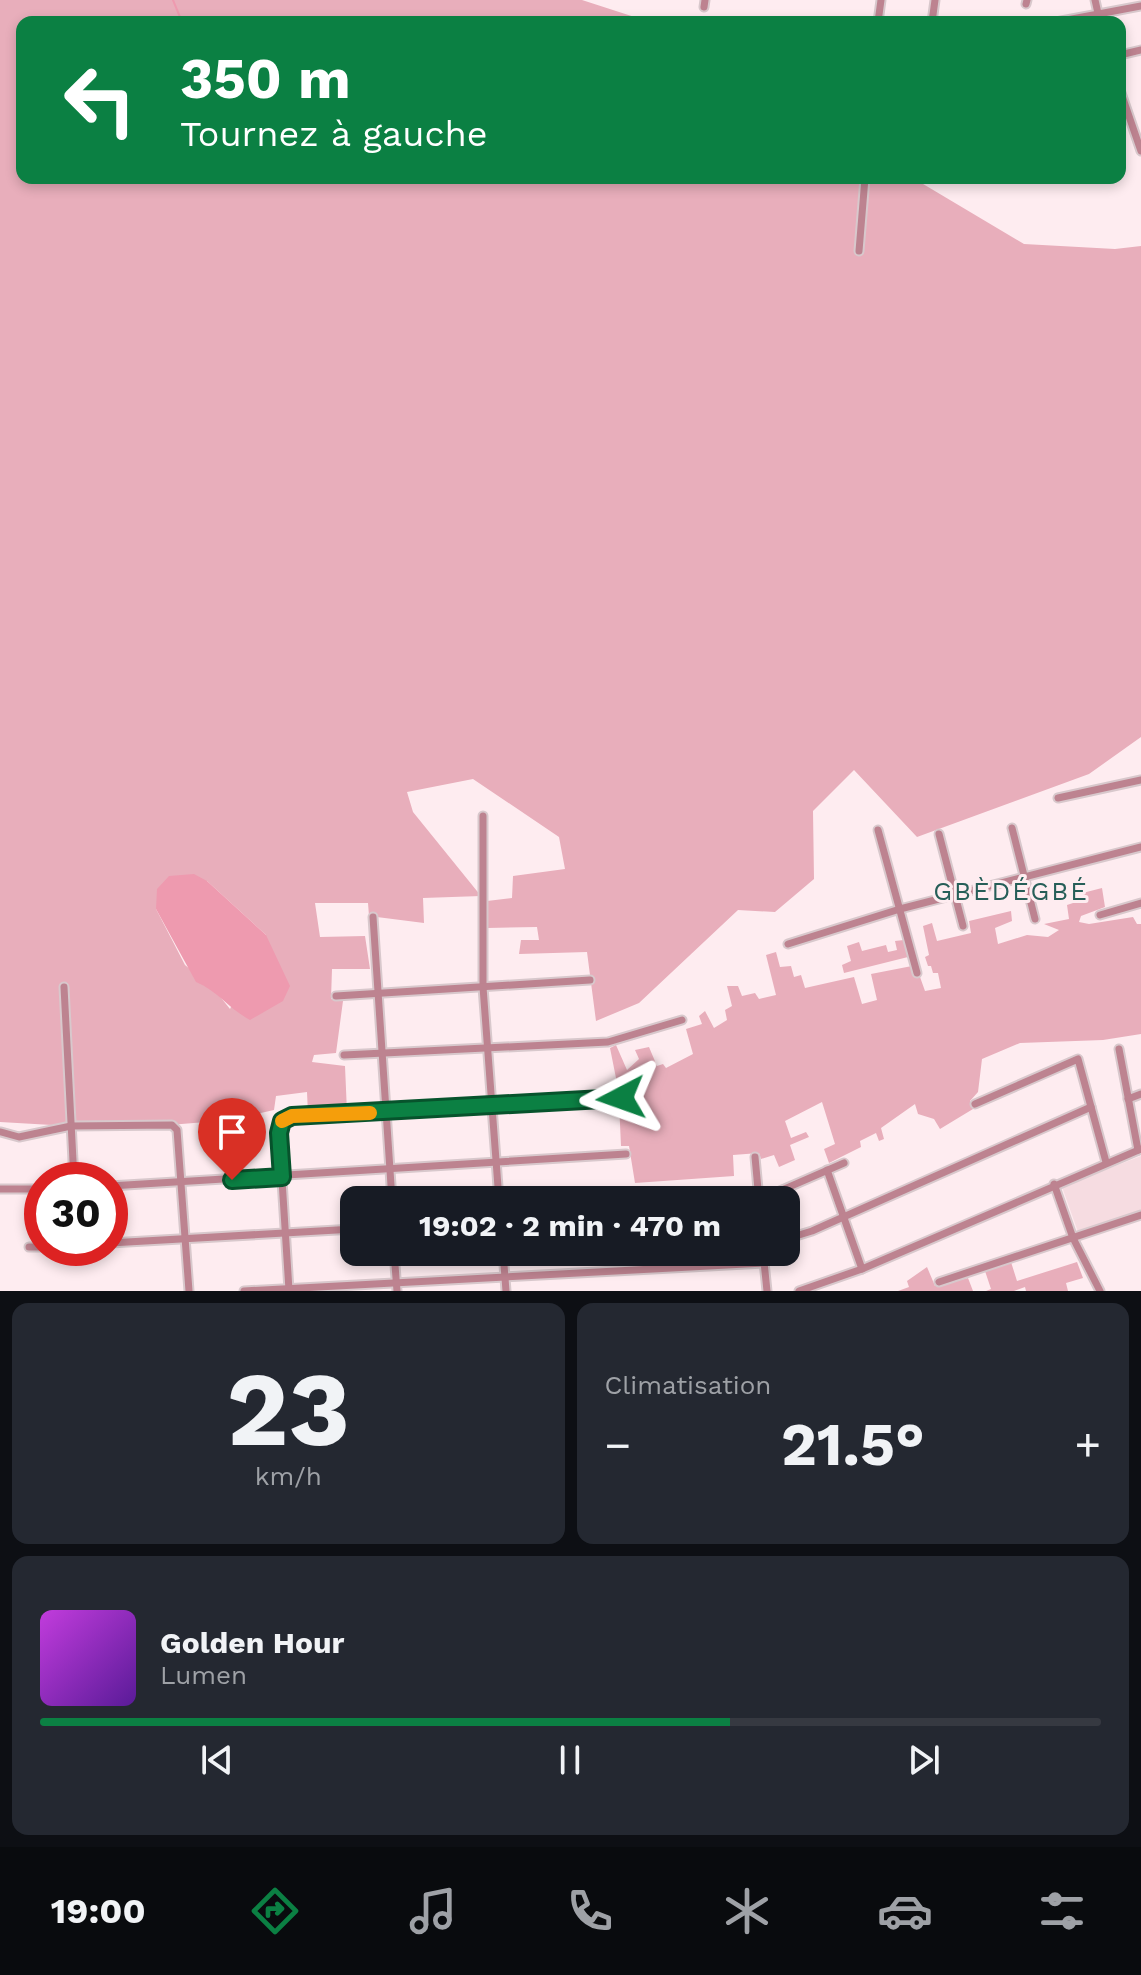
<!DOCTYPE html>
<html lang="fr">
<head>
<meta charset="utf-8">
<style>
	body { margin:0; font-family:"Work Sans",sans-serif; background:#242831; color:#f1f3f6; height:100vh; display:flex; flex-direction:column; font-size:30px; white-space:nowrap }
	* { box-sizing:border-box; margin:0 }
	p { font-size:26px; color:#9ea1a6 }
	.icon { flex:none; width:44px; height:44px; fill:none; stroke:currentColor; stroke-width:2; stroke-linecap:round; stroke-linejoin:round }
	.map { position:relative; height:1291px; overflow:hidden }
	.sheet { display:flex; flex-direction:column; gap:12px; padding:12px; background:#0d0f14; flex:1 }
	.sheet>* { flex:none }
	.top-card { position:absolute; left:16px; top:16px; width:1110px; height:168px; border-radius:16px; box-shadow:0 4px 12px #0003; background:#0b8043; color:#fff; overflow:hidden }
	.speed { position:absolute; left:24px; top:1162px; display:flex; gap:16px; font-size:40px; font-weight:700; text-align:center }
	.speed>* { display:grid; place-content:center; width:104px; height:104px; border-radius:50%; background:#171b24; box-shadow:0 4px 12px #0003; line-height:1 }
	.speed .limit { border:12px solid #d22; background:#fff; color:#111 }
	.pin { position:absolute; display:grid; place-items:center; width:68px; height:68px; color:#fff; margin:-82px -34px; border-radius:50% 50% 50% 0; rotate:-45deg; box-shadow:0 0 8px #0007 }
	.pin .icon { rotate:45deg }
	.me { position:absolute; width:88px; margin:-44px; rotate:266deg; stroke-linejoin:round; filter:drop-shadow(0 0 6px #0008) }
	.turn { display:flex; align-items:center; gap:28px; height:168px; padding:0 32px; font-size:36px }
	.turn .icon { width:104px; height:104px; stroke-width:2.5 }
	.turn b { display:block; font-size:56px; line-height:68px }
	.big { font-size:60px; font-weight:700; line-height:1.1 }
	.sheet .tile { flex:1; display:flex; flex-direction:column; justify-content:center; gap:12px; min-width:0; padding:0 28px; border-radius:16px; background:#242831 }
	.sheet .dial { align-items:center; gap:0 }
	.dial b { font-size:104px; line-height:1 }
	.song { display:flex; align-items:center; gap:24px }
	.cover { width:96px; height:96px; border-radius:12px; background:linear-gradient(135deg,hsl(290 70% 55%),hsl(270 70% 35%)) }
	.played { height:8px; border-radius:4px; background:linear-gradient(90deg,#0b8043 65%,#363941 65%) }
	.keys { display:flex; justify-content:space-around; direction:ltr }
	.heat { display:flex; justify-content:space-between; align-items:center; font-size:44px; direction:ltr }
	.sheet .tiles { flex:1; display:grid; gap:12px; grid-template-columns:1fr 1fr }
	.tile:last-child { grid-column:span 2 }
	.trip { position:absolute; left:340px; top:1186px; width:460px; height:80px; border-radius:16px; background:#171b24; box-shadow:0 4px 12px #0003; font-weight:700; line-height:80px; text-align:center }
	.tab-bar { display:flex; height:128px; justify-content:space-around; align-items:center; background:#090b0e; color:#9ea1a6 }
	.tab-bar .icon { width:56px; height:56px }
	.tab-bar .on { color:#0b8043 }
	.tab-bar b { font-size:36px; color:#f1f3f6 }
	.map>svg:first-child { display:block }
	.built { fill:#f6dce1 }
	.green { fill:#e8aebb; fill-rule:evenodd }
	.water { fill:#ee9aaf }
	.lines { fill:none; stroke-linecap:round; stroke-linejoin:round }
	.stream { stroke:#ee9aaf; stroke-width:2 }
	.street-casing { stroke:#d8c8cc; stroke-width:11 }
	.street { stroke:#bd8390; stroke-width:7 }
	.route-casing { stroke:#07532c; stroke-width:20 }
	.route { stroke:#0b8043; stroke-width:14 }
	.slow { stroke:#f59e0b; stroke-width:14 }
	.labels { text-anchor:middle; stroke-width:6; stroke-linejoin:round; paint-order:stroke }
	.neighbourhood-label { font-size:26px; letter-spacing:2px; fill:#265e58; stroke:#feecf0 }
</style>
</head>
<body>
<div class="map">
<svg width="1141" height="1291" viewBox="0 0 1141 1291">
	<rect width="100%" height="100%" fill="#feecf0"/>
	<path class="built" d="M1141 1156V1210L1078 1232 1062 1187Z"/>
	<g class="green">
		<path d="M0 0H582L650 22H22V178H913L1024 244 1115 249 1141 246V737L1089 774 917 837 854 770 813 811 814 879 775 912 738 910 639 1003 596 1021 587 952 519 954 521 940H539L537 927 487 928V901L512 898 513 876 565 869 559 837 473 779 407 792 413 812 481 896 423 898 424 923 369 916 368 903H315L320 937 365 936 370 969H332L331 999 343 1001 336 1053 314 1055 312 1062 345 1066 347 1112 308 1114 307 1092 276 1096 274 1110 230 1120 121 1129 0 1122ZM207 881 266 935 230 1009 214 989 185 965 156 909Z"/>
		<path d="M1102 888 1105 907 1081 916 1079 922 1089 924 1133 917 1137 924H1141V1034L1103 1040 1020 1043 982 1059 978 1092 970 1101 973 1109 940 1129 934 1119 918 1114 915 1104 881 1128 884 1139 879 1141 876 1133 860 1141 861 1147 829 1163 824 1149 835 1144 822 1102 785 1121 791 1138 806 1132 809 1137 790 1145 795 1160 779 1167 774 1155 761 1159 759 1153 733 1155 734 1176 635 1183 629 1146H621L619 1102 625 1101 624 1088H618L610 1048 616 1045 627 1070 639 1059 635 1050 649 1047 657 1066 663 1064 666 1068 693 1054 686 1029 702 1024 699 1016 705 1011 714 1028 727 1020 725 1010 732 1006 727 986H738L742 996 755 993 759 999 776 995 766 955 776 952 780 967 791 966 794 977 801 975 805 988 854 977 862 1004 877 1000 871 974 912 966 915 978 920 977 925 991 941 988 938 973H933L931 966H928L925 957 929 955 923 926 932 923 937 941 971 933 969 921 1011 911 1012 921 995 928 998 944 1027 935 1048 937 1059 930 1044 924 1069 919 1067 905 1073 903 1071 896Z"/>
		<path d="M904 940 908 957 844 973 842 965 851 961 847 946 859 942 862 951 886 945 888 952 897 950 895 941Z"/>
		<path d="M1011 1262 1017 1281 1077 1262 1083 1278 1066 1283 1068 1291H1026L1025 1287 1014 1291H986L991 1289 985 1271Z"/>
		<path d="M927 1267 935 1286 968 1278 973 1291H898L909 1287 907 1281Z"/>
	</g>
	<path class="water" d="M194 874 207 881 266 935 290 986 283 1001 250 1020C229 1009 218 991 196 982L156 909 157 889 169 876Z"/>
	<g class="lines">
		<path class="stream" d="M173 0 182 22"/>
		<defs>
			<g id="street">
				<path d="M1095 0 1100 22"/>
				<path d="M1026 4 1027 0"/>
				<path d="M704 7 705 0"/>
				<path d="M878 22 881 0"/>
				<path d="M932 22 935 0"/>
				<path d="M1056 22 1141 6"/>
				<path d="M1120 55 1141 50"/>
				<path d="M1120 90 1141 151"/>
				<path d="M859 251 865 178"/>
				<path d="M1058 798 1141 780"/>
				<path d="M483 816V987L499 1200"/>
				<path d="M1012 828 1035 919"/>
				<path d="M878 830 917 973"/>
				<path d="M939 834 963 926"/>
				<path d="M1100 915 1141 903"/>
				<path d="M373 917 392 1200"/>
				<path d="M788 944 900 909 1141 847"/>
				<path d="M64 987 74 1180"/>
				<path d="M336 996 590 980"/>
				<path d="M1119 1049 1138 1150"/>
				<path d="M344 1055 608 1042 682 1020"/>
				<path d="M1128 1099 1141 1094"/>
				<path d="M975 1104 1078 1059 1106 1162"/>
				<path d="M1 1132 19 1137 71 1126 172 1125 177 1130 189 1291"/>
				<path d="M755 1157 759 1200"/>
				<path d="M827 1170 862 1269"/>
				<path d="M1054 1184 1073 1238 1100 1291"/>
				<path d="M110 1186 626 1154"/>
				<path d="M0 1189H42"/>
				<path d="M759 1200 844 1163"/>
				<path d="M786 1239 812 1231 1091 1107"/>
				<path d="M110 1243 354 1229"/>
				<path d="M29 1247H42"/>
				<path d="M394 1252 397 1291"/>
				<path d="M503 1252 506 1291"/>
				<path d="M763 1252 767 1291"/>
				<path d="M939 1282 1141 1215"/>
				<path d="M289 1290 279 1133 282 1121 292 1116 621 1098"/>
				<path d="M244 1291 765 1263"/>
				<path d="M799 1291 862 1269 1141 1149"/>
			</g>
		</defs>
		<use href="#street" class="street-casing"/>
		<use href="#street" class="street"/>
	</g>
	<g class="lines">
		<defs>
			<path id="route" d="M232 1180 282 1177 279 1133 282 1121 292 1116 621 1098"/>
		</defs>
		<use href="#route" class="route-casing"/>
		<use href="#route" class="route"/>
		<path class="slow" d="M282 1121 292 1116 370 1113"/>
	</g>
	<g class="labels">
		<g class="neighbourhood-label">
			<text x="1011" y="900">GBÈDÉGBÉ</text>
		</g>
	</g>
</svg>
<div class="speed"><div class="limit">30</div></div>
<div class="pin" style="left:232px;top:1180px;background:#d93025"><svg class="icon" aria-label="arrive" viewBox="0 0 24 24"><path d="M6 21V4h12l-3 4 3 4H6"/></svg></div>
<svg class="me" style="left:621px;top:1098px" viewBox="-20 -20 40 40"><path d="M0-17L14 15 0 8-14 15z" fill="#0b8043" stroke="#fff" stroke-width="4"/></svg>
<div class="trip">19:02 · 2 min · 470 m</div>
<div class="top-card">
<div class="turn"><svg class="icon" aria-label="left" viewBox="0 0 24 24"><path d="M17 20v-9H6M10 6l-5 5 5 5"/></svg><div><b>350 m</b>Tournez à gauche</div></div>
</div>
</div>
<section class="sheet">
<div class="tiles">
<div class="tile dial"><b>23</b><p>km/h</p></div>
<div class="tile"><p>Climatisation</p>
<div class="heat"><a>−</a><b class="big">21.5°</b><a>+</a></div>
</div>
<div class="tile">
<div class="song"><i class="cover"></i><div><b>Golden Hour</b><p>Lumen</p></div></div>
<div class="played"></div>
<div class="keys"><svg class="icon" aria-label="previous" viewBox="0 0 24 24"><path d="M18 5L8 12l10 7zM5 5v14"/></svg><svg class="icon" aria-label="pause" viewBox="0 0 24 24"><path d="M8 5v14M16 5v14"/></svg><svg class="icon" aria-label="next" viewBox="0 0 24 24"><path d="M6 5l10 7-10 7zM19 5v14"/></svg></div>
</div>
</div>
</section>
<nav class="tab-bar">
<b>19:00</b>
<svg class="icon on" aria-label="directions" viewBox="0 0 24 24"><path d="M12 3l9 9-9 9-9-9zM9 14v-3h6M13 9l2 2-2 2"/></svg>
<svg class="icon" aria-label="music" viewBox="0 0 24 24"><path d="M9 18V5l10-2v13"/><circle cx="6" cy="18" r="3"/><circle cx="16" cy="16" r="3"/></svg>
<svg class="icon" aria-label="phone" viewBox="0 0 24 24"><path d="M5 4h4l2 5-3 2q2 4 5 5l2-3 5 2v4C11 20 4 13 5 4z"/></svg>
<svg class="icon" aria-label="climate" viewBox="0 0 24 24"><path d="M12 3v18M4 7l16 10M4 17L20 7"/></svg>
<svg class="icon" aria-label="car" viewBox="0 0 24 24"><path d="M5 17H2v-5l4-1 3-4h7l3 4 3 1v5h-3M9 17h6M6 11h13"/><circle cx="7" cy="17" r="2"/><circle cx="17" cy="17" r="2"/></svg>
<svg class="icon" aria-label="filters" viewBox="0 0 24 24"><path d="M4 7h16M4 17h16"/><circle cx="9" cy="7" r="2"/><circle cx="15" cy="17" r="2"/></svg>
</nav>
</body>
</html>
